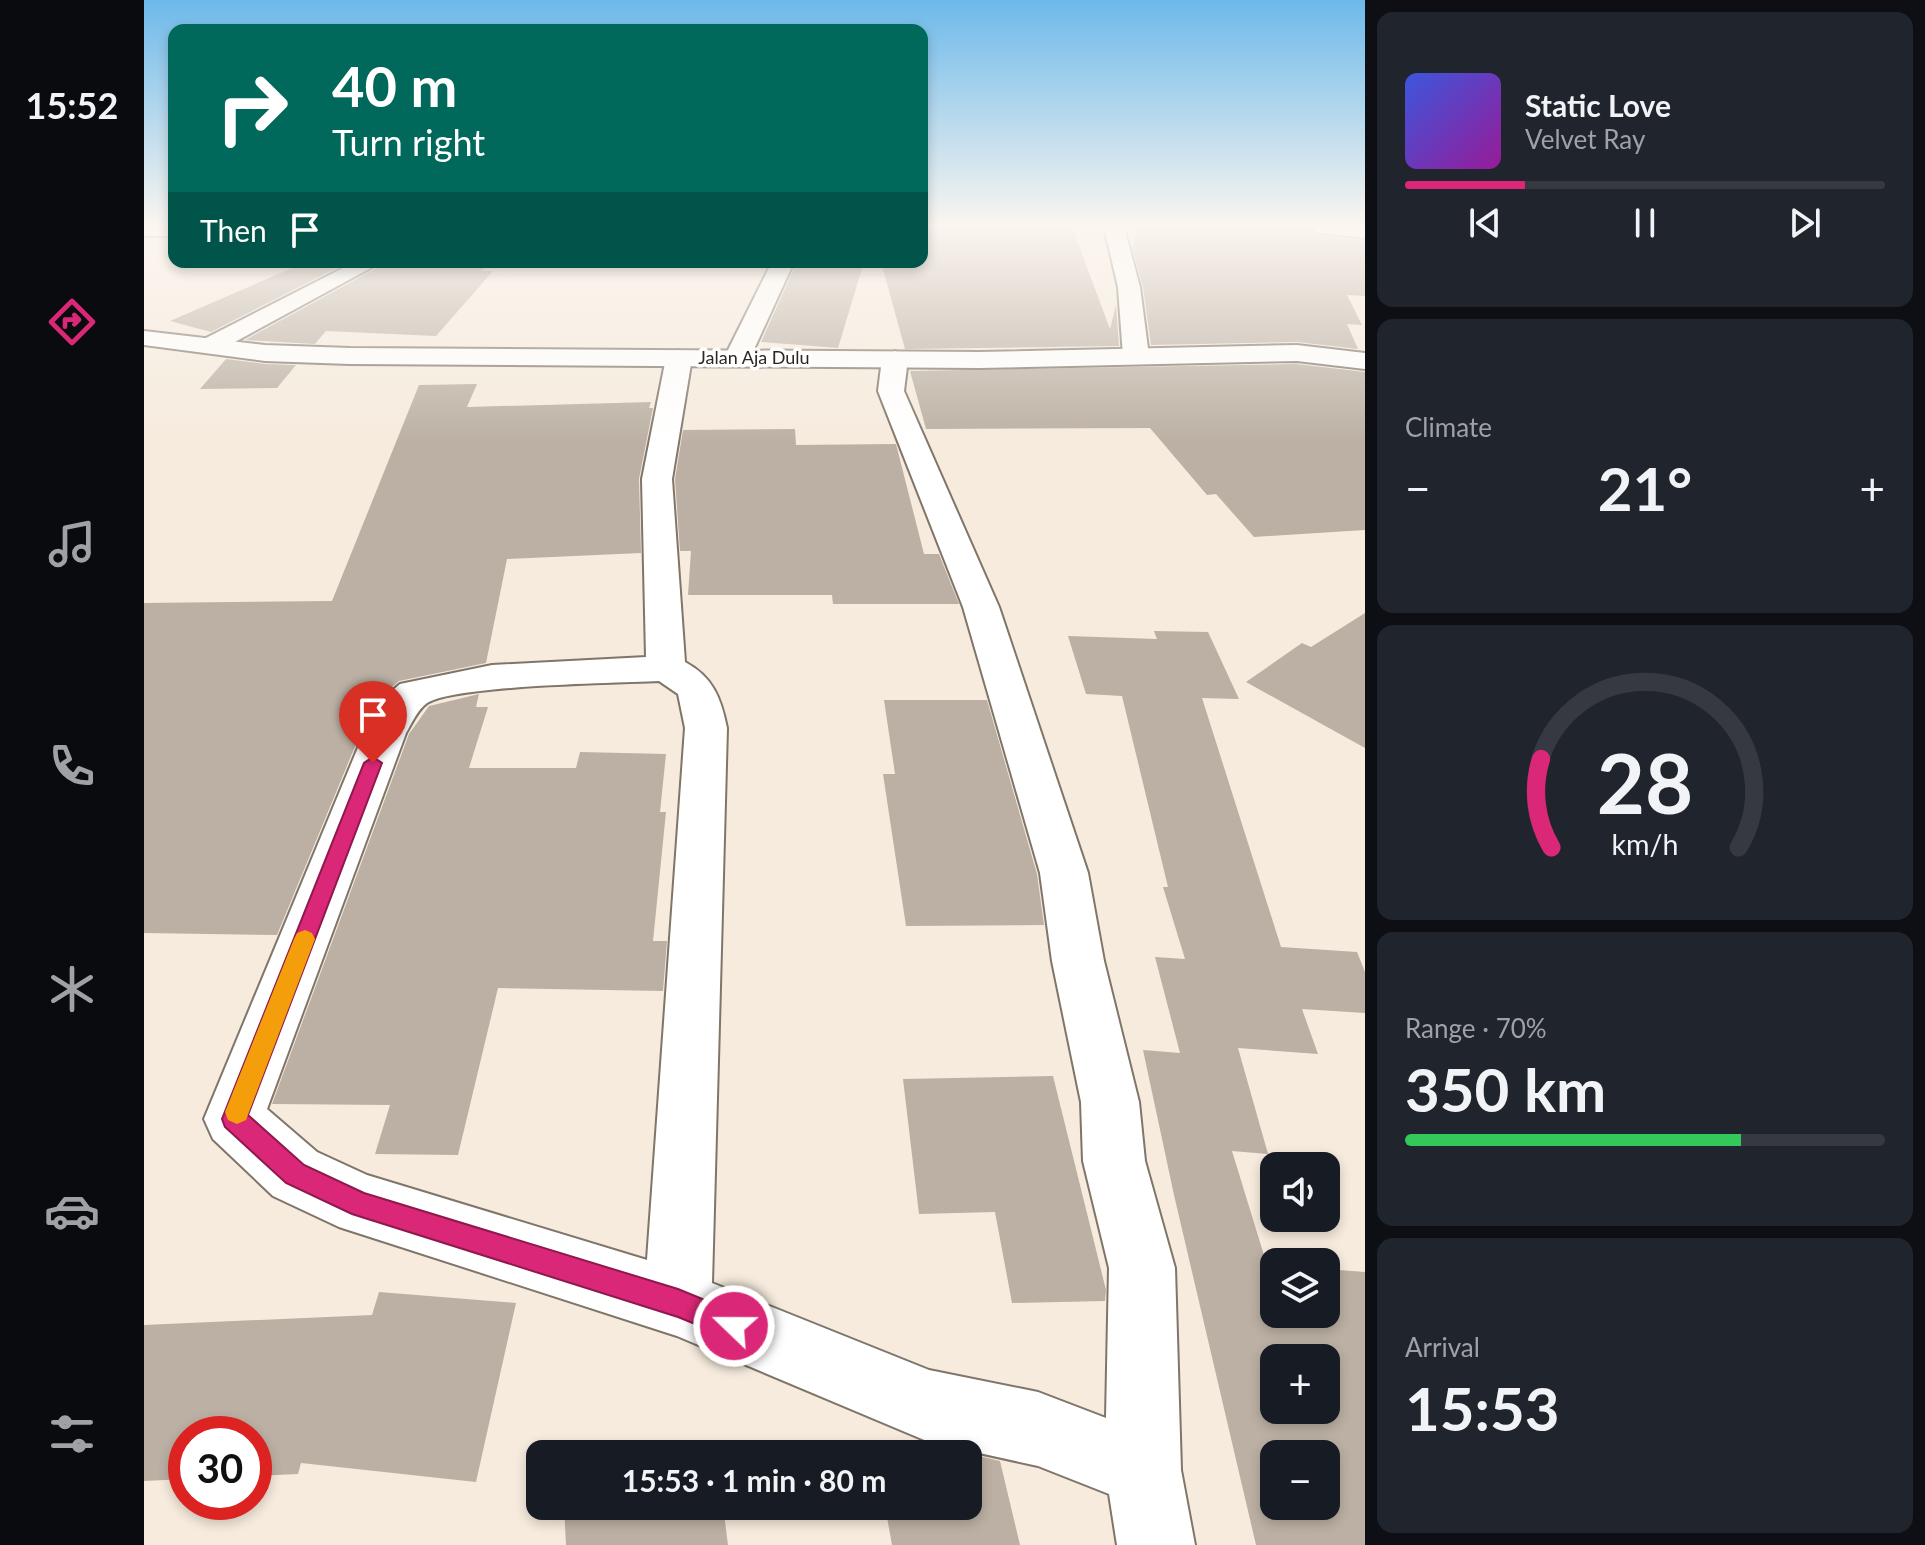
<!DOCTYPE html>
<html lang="en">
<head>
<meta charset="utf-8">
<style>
	body { margin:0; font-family:Lato,sans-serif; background:#20242c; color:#f1f3f6; height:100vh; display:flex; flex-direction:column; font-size:30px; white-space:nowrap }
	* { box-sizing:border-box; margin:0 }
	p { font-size:26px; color:#9ea1a6 }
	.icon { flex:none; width:44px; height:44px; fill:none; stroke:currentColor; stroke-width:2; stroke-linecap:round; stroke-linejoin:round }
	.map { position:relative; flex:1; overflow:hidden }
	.drawer { display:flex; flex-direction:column; gap:12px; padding:12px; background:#0d0f14; width:560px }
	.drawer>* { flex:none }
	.banner { position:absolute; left:24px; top:24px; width:760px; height:244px; border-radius:16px; box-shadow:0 4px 12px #0003; background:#00695c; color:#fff; overflow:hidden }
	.controls { position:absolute; left:1116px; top:1152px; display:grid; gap:16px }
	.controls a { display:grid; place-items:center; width:80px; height:80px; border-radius:16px; background:#171b24; box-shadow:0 4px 12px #0003; font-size:40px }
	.speed { position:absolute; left:24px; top:1416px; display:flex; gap:16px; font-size:40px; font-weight:700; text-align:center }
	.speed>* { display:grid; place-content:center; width:104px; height:104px; border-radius:50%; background:#171b24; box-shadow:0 4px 12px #0003; line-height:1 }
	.speed .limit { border:12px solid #d22; background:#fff; color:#111 }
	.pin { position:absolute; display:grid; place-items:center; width:68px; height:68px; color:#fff; margin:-82px -34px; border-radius:50% 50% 50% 0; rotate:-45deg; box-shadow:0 0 8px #0007 }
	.pin .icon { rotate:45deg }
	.me { position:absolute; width:88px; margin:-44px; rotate:292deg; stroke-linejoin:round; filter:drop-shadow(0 0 6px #0008) }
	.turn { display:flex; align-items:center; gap:28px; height:168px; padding:0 32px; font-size:36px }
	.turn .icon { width:104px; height:104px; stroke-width:2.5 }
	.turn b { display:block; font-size:56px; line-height:68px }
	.then { display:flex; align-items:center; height:76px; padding:0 32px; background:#0003; gap:16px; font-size:30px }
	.big { font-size:60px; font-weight:700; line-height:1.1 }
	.drawer .tile { flex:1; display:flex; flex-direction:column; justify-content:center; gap:12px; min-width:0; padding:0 28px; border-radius:16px; background:#20242c }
	.drawer .dial { align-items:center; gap:0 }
	.dial svg { height:208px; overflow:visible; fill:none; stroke:#363941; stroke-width:7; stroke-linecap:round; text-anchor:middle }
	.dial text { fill:#f1f3f6; stroke:none }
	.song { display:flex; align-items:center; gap:24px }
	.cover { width:96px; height:96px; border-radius:12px; background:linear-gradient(135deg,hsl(230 70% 55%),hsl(300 70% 35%)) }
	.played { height:8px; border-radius:4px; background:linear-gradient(90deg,#db2777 25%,#363941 25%) }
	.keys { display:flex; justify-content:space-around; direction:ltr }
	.heat { display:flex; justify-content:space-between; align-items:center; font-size:44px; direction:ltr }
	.charge { height:12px; border-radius:6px; background:linear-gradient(90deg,#34c759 70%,#363941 0) }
	.trip { position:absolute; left:382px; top:1440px; width:456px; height:80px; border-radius:16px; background:#171b24; box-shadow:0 4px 12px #0003; font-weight:700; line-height:80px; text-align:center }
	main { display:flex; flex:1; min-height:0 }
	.tabs { display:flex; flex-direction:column; width:144px; justify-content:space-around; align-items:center; background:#090b0e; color:#9ea1a6 }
	.tabs .icon { width:56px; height:56px }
	.tabs .selected { color:#db2777 }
	.tabs b { font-size:36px; color:#f1f3f6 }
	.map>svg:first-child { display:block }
	.building { fill:#bbb0a3; fill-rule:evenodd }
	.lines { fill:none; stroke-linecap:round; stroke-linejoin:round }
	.street-casing { stroke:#7f7569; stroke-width:4 }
	.secondary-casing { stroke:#7f7569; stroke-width:4 }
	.street { fill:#fff; fill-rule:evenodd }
	.secondary { fill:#fff; fill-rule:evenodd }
	.route { fill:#db2777; stroke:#8e194d; stroke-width:2 }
	.slow { fill:#f59e0b }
	.labels { text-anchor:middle; stroke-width:7; stroke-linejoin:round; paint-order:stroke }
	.far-street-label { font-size:18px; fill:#2b2722; stroke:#fff }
</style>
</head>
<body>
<main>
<nav class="tabs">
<b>15:52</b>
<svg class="icon selected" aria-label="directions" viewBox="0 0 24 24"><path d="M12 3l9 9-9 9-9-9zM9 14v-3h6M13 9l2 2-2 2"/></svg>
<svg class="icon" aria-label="music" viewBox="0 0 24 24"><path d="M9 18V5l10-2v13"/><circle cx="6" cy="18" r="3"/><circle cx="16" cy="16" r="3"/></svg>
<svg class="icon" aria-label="phone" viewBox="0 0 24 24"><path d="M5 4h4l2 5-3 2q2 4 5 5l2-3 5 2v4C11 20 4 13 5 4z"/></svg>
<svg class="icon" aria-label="climate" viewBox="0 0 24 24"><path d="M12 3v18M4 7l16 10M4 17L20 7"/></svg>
<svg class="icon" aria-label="car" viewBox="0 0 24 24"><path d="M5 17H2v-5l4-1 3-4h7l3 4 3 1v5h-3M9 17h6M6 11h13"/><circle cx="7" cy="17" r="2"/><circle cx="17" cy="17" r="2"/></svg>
<svg class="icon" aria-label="filters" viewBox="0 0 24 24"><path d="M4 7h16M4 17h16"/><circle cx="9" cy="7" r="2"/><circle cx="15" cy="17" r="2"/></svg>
</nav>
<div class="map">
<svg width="1221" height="1545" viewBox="0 0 1221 1545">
	<rect width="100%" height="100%" fill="#f6ebdd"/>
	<g class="building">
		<path d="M778 227H928L966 329 972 305 975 346 761 349 737 262H778Z"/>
		<path d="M994 227H1142L1163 229 1175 236 1221 241V296L1203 295 1218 325 1203 324 1214 349 1153 342 1007 345 999 287 988 247Z"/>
		<path d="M162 262H204L67 332 26 321Z"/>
		<path d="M236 262H352L336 271H349L292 336 182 331 171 344 101 340 235 267Z"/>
		<path d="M653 262H720L694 348 617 342Z"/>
		<path d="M82 359 121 364 152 365 133 388 56 389Z"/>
		<path d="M1153 364 1221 372V530L1110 537 1072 494 1063 495 1006 428 782 429 766 371Z"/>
		<path d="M333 384 323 407 507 402 505 408H509L495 479 497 553 363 559 342 663 255 681 238 695 217 732 133 935 0 933V603L188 601 275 385Z"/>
		<path d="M651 429 652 445 752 444 780 554H795L815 604H689L688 595H544L547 551H536L531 479 539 430Z"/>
		<path d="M1221 613V748L1102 682 1158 643 1167 647Z"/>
		<path d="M1010 631 1064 632 1095 699 1058 698 1137 947 1213 952 1221 972V1013L1158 1009 1174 1054 1094 1048 1124 1154 1088 1151 1123 1265H1130V1314H1182V1269L1221 1272V1545H1112L1030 1195 999 1050 1036 1053 1011 957 1041 959 1019 887H1024L978 696 942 694 924 636 1013 639ZM1130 1358H1182V1410H1130ZM1130 1454H1182V1506H1130Z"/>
		<path d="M335 694 332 707H344L325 768H432L436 752 522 754 516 812H522L509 941H523L519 991 354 988 314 1155 231 1154 246 1105 128 1104 265 734 285 706Z"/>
		<path d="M740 700H843L893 874 900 925 762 926 739 774H751Z"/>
		<path d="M909 1076 962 1290 961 1301 868 1303 851 1212 775 1214 759 1079Z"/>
		<path d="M235 1292 372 1303 332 1482 157 1463 154 1474 110 1476V1434H42V1479L0 1481V1325L228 1315Z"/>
		<path d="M570 1440 572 1454H508Z"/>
		<path d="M813 1451 856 1461 876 1545H748L741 1506H824V1454H793Z"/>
		<path d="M420 1506H579L584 1545H422Z"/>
	</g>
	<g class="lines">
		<defs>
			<g id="street">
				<rect x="0" y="227" width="30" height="9"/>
				<path d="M960 227H980L996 287 1005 356 1001 361H983L979 356 974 287Z"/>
				<path d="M1165 227H1221V238L1175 233Z"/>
				<path d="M211 262 234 264 76 350 67 352 55 345 58 340Z"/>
				<path d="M628 262H650L606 358 602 363H584L580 358Z"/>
				<path d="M535 350 548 358 528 479 541 662C569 677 577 698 583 728L568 1283 785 1370 894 1392 962 1418 965 1268 939 1161 937 1102 908 961 896 873 819 607 734 391 738 359 751 351 764 359 760 391 855 607 944 873 960 961 995 1102 1001 1161 1031 1268 1037 1470 1051 1545H973L965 1494 894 1466 785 1442 533 1336 195 1227 129 1196 69 1139 60 1119 220 733 241 697 256 684 348 665 502 657 498 479 522 358ZM515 681 534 694 541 728 503 1260 223 1175 173 1152 123 1109 262 733C268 723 273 710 283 703 311 685 474 683 515 681Z"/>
			</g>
			<path id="secondary" d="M0 331 121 345 206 348 835 352 1153 345 1221 353V369L1153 361 835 368 206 364 121 361 0 345Z"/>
		</defs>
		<use href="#street" class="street-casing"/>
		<use href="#secondary" class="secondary-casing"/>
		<use href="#street" class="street"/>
		<use href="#secondary" class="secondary"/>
	</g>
	<linearGradient id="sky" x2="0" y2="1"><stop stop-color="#6db9ea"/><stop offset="0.51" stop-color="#fbf6f0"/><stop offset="1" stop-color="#fbf6f0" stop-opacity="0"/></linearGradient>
	<rect width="1221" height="443" fill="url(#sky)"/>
	<path class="route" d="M229 757 238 763 104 1115 160 1165 220 1193 534 1289 600 1316 604 1326 600 1336 590 1340 534 1317 208 1214 142 1183 81 1127 78 1119 220 763Z"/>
	<path class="slow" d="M161 930 168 933 171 939 105 1112 102 1120 93 1124 84 1120 81 1112 150 939 153 933Z"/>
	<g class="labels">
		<g class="far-street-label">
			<text x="610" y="364">Jalan Aja Dulu</text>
		</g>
	</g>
</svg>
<div class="controls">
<a><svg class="icon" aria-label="sound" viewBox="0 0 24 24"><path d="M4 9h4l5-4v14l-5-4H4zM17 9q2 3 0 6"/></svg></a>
<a><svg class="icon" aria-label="layers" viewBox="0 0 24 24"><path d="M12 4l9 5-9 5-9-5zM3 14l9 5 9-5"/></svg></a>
<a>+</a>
<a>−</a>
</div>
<div class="speed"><div class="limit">30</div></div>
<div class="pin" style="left:229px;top:763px;background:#d93025"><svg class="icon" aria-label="arrive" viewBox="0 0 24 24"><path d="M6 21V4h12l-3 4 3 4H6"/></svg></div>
<svg class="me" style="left:590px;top:1326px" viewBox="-20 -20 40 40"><circle r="17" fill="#db2777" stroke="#fff" stroke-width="3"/><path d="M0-11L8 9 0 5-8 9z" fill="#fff"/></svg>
<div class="trip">15:53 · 1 min · 80 m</div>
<div class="banner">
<div class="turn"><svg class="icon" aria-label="right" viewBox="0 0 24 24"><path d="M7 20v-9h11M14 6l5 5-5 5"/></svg><div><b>40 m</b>Turn right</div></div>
<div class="then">Then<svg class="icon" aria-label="arrive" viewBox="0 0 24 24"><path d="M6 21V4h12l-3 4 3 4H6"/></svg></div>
</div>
</div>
<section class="drawer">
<div class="tile">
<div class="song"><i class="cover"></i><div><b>Static Love</b><p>Velvet Ray</p></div></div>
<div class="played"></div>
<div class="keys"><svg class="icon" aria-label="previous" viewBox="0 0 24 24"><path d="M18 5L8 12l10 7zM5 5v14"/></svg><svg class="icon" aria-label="pause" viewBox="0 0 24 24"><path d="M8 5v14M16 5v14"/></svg><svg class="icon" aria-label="next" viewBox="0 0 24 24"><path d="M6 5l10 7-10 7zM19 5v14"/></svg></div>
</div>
<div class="tile"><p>Climate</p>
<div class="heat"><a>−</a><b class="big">21°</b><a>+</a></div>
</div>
<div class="tile dial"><svg viewBox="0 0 100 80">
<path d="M14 69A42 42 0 1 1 86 69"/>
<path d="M14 69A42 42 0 0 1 10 35" stroke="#db2777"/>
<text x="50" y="56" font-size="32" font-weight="700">28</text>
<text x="50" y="72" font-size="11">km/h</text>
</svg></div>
<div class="tile"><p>Range · 70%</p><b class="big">350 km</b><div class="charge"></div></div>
<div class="tile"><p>Arrival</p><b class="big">15:53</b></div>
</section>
</main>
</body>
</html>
